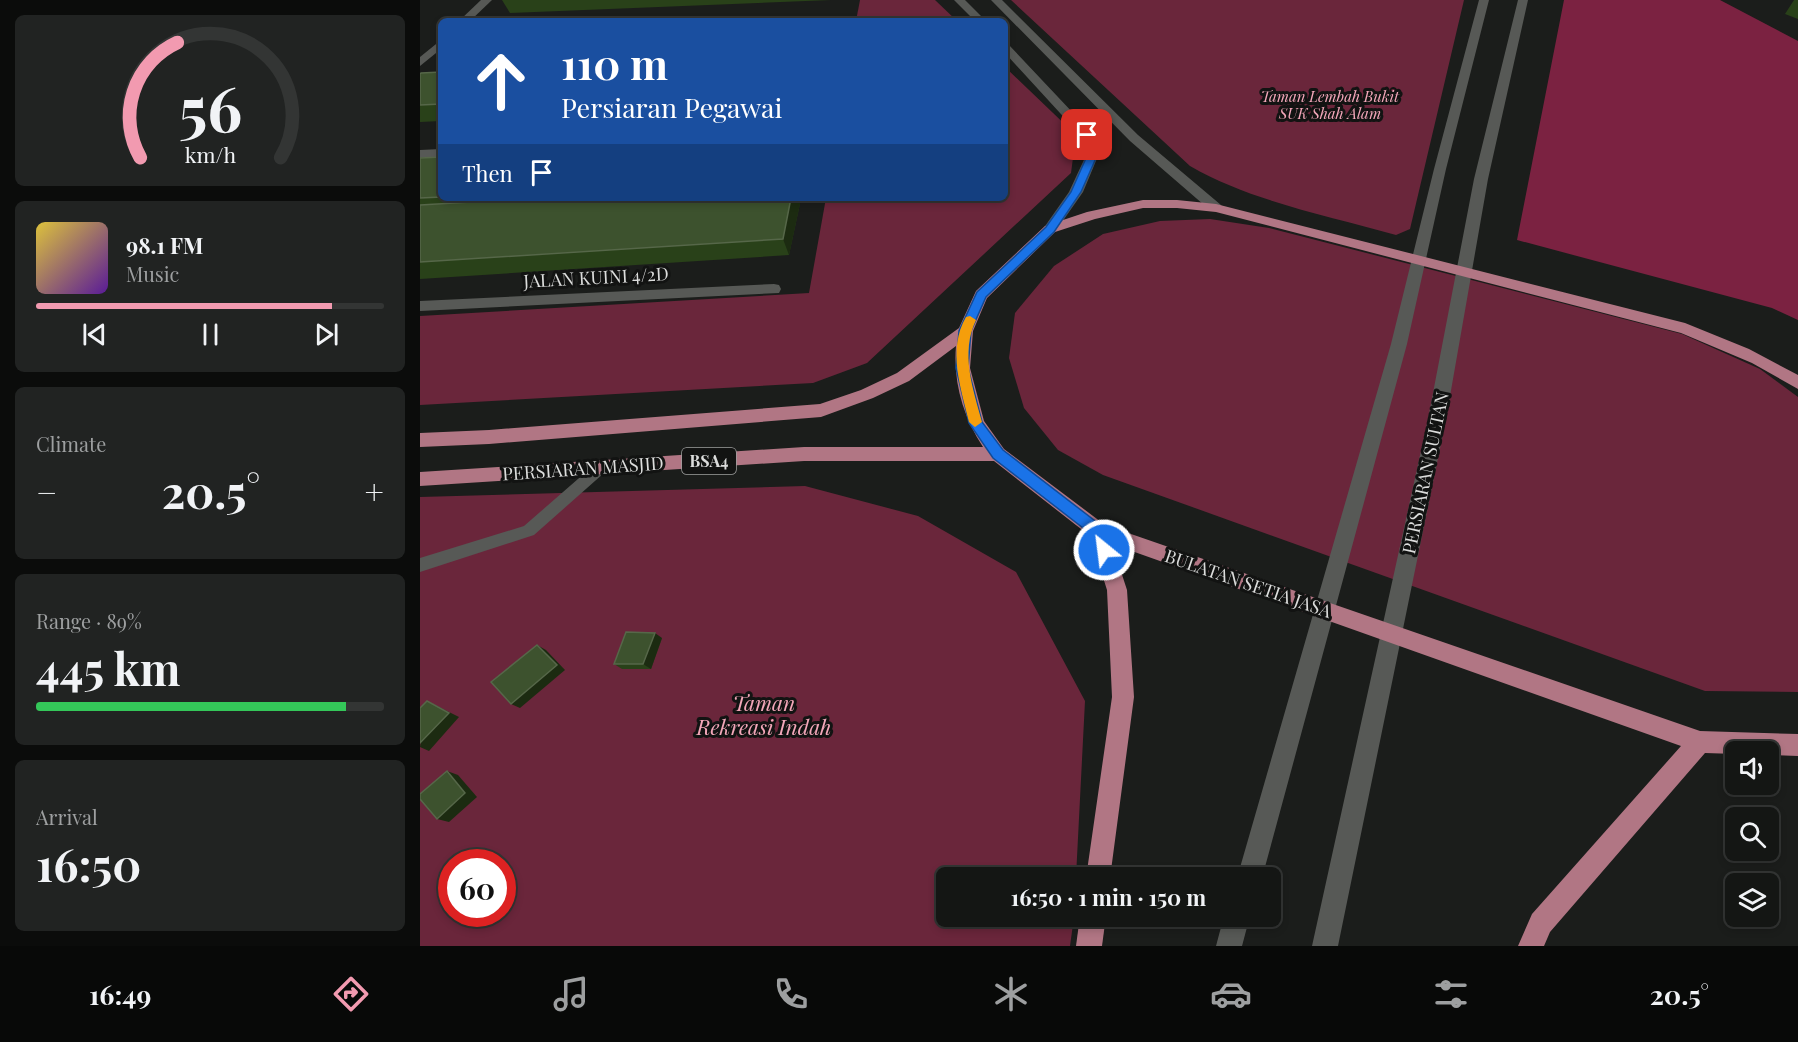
<!DOCTYPE html>
<html lang="en">
<head>
<meta charset="utf-8">
<style>
	body { margin:0; font-family:"Playfair Display",serif; background:#212322; color:#f1f3f6; height:100vh; display:flex; flex-direction:column; font-size:22px; white-space:nowrap }
	* { box-sizing:border-box; margin:0 }
	p { font-size:20px; color:#9d9fa0 }
	.icon { flex:none; width:33px; height:33px; fill:none; stroke:currentColor; stroke-width:2; stroke-linecap:round; stroke-linejoin:round }
	.map { position:relative; flex:1; overflow:hidden }
	.sheet { display:flex; flex-direction:column; gap:15px; padding:15px; background:#0b0c0b; width:420px }
	.sheet>* { flex:none }
	.hud { position:absolute; left:18px; top:18px; width:570px; height:183px; border-radius:9px; box-shadow:0 3px 9px #0003,0 0 0 2px #333534; background:#1a4fa0; color:#fff; overflow:hidden }
	.controls { position:absolute; left:1305px; top:741px; display:grid; gap:12px }
	.controls a { display:grid; place-items:center; width:54px; height:54px; border-radius:9px; background:#141614; box-shadow:0 3px 9px #0003,0 0 0 2px #333534; font-size:30px }
	.speed { position:absolute; left:18px; top:849px; display:flex; gap:12px; font-size:30px; font-weight:700; text-align:center }
	.speed>* { display:grid; place-content:center; width:78px; height:78px; border-radius:50%; background:#141614; box-shadow:0 3px 9px #0003,0 0 0 2px #333534; line-height:1 }
	.speed .limit { border:9px solid #d22; background:#fff; color:#111 }
	.pin { position:absolute; display:grid; place-items:center; width:51px; height:51px; color:#fff; margin:-26px; border-radius:12px; box-shadow:0 3px 9px #0006 }
	.me { position:absolute; width:66px; margin:-33px; rotate:331deg; stroke-linejoin:round; filter:drop-shadow(0 0 4px #0008) }
	.turn { display:flex; align-items:center; gap:21px; height:126px; padding:0 24px; font-size:27px }
	.turn .icon { width:78px; height:78px; stroke-width:2.5 }
	.turn b { display:block; font-size:42px; line-height:51px }
	.then { display:flex; align-items:center; height:57px; padding:0 24px; background:#0003; gap:12px; font-size:22px }
	.big { font-size:45px; font-weight:700; line-height:1.1 }
	.sheet .widget { flex:1; display:flex; flex-direction:column; justify-content:center; gap:9px; min-width:0; padding:0 21px; border-radius:9px; background:#212322 }
	.sheet .dial { align-items:center; gap:0 }
	.dial svg { height:156px; overflow:visible; fill:none; stroke:#333534; stroke-width:7; stroke-linecap:round; text-anchor:middle }
	.dial text { fill:#f1f3f6; stroke:none }
	.song { display:flex; align-items:center; gap:18px }
	.cover { width:72px; height:72px; border-radius:9px; background:linear-gradient(135deg,hsl(50 70% 55%),hsl(270 70% 35%)) }
	.played { height:6px; border-radius:3px; background:linear-gradient(90deg,#f29ab0 85%,#333534 85%) }
	.keys { display:flex; justify-content:space-around; direction:ltr }
	.heat { display:flex; justify-content:space-between; align-items:center; font-size:33px; direction:ltr }
	.charge { height:9px; border-radius:4px; background:linear-gradient(90deg,#34c759 89%,#333534 0) }
	.trip { position:absolute; left:516px; top:867px; width:345px; height:60px; border-radius:9px; background:#141614; box-shadow:0 3px 9px #0003,0 0 0 2px #333534; font-weight:700; line-height:60px; text-align:center }
	.menu { display:flex; height:96px; justify-content:space-around; align-items:center; background:#080908; color:#9d9fa0 }
	.menu .icon { width:42px; height:42px }
	.menu .active { color:#f29ab0 }
	.menu b { font-size:27px; color:#f1f3f6 }
	main { display:flex; flex:1; min-height:0 }
	.map>svg:first-child { display:block }
	.green { fill:#6a263b; fill-rule:evenodd }
	.forest { fill:#7b2241 }
	.lines { fill:none; stroke-linecap:round; stroke-linejoin:round }
	.lane { fill:#575956; fill-rule:evenodd }
	.street { fill:#575956; fill-rule:evenodd }
	.secondary { fill:#575956; fill-rule:evenodd }
	.primary { fill:#b17684; fill-rule:evenodd }
	.wall { fill:#294119 }
	.shaded-wall { fill:#1c2b11 }
	.building { fill:#3d522e; stroke:#566749; stroke-width:1.5 }
	.route { fill:#1a73e8; stroke:#114b97; stroke-width:1.5 }
	.slow { fill:#f59e0b }
	.labels { text-anchor:middle; stroke-width:6; stroke-linejoin:round; paint-order:stroke }
	.far-park-label { font-size:15px; font-style:italic; fill:#f4a7ba; stroke:#121312 }
	.shield { fill:#121312; stroke:#9fa09f; stroke-width:1.5 }
	.shield-label { font-size:16px; font-weight:bold; fill:#dcdddc }
	.street-label { font-size:18px; fill:#dcdddc; stroke:#121312 }
	.near-park-label { font-size:21px; font-style:italic; fill:#f4a7ba; stroke:#121312 }
</style>
</head>
<body>
<main>
<section class="sheet">
<div class="widget dial"><svg viewBox="0 0 100 80">
<path d="M14 69A42 42 0 1 1 86 69"/>
<path d="M14 69A42 42 0 0 1 33 10" stroke="#f29ab0"/>
<text x="50" y="56" font-size="32" font-weight="700">56</text>
<text x="50" y="72" font-size="11">km/h</text>
</svg></div>
<div class="widget">
<div class="song"><i class="cover"></i><div><b>98.1 FM</b><p>Music</p></div></div>
<div class="played"></div>
<div class="keys"><svg class="icon" aria-label="previous" viewBox="0 0 24 24"><path d="M18 5L8 12l10 7zM5 5v14"/></svg><svg class="icon" aria-label="pause" viewBox="0 0 24 24"><path d="M8 5v14M16 5v14"/></svg><svg class="icon" aria-label="next" viewBox="0 0 24 24"><path d="M6 5l10 7-10 7zM19 5v14"/></svg></div>
</div>
<div class="widget"><p>Climate</p>
<div class="heat"><a>−</a><b class="big">20.5°</b><a>+</a></div>
</div>
<div class="widget"><p>Range · 89%</p><b class="big">445 km</b><div class="charge"></div></div>
<div class="widget"><p>Arrival</p><b class="big">16:50</b></div>
</section>
<div class="map">
<svg width="1378" height="946" viewBox="0 0 1378 946">
	<rect width="100%" height="100%" fill="#1b1d1b"/>
	<g class="green">
		<path d="M440 0H515L537 21H436Z"/>
		<path d="M591 0H1044L990 229 976 235C906 215 833 202 770 166Z"/>
		<path d="M585 67 656 135 651 173 447 363 393 383 0 405V316L389 293 406 198H585Z"/>
		<path d="M790 219 849 228 1262 334 1340 369 1378 397V692L1285 691 683 475 638 450 604 408 589 358 595 313 634 266 683 234 740 221Z"/>
		<path d="M385 486 498 516 596 572 665 701 656 877 526 878V916L654 917 650 946H0V497ZM32 862H82V914H32Z"/>
	</g>
	<path class="forest" d="M1144 0H1300L1378 41V320L1352 308 1097 240Z"/>
	<g class="lines">
		<path class="lane" d="M179 464 184 465 186 469 184 473 114 535 0 572V558L104 526 174 465Z"/>
		<g class="street">
			<path d="M61 0H72L50 21H39Z"/>
			<path d="M406 16 410 17V21H371L376 18Z"/>
			<path d="M21 40V49L0 66V57Z"/>
			<path d="M21 149V157L0 158V150Z"/>
			<path d="M354 284 359 285 361 289 359 293 0 311V301Z"/>
		</g>
		<g class="secondary">
			<path d="M534 0H545L566 21H555Z"/>
			<path d="M571 0H582L718 135 801 205 803 208 801 211H791L710 141Z"/>
			<path d="M1059 0H1069L1026 169 987 344 842 878H817L971 344 1014 169Z"/>
			<path d="M1098 0H1108L1068 179 1026 419 918 946H892L1008 419 1054 179Z"/>
			<path d="M585 44 589 45 671 132 681 149 663 192 635 232 630 233 623 229 649 192 669 149 662 137 585 53Z"/>
			<path d="M804 916H830L822 946H796Z"/>
		</g>
		<g class="primary">
			<path d="M723 200H757L796 204 1265 323 1329 349 1378 375V389L1332 363 1261 333 796 212 757 208H723L675 219 635 232 567 298 553 331 550 368 564 421 584 449 685 525 1280 731 1378 734V756L1348 755V752H1316V754L1285 753 1130 932 1124 946H1098L1112 914 1261 746 692 544 707 590 714 697 690 878H666L692 697 687 590 670 536 574 461H384L0 486V472L384 447H563C543 417 533 382 536 346L489 381 453 398 401 417 69 444 0 447V433L69 430 400 404 441 390 477 373 539 328 556 291 625 226 667 212Z"/>
			<path d="M660 916H686L682 946H656Z"/>
		</g>
	</g>
	<g class="wall">
		<path d="M82 0H411L90 13Z"/>
		<path d="M1374 0H1378V19L1365 14Z"/>
		<path d="M21 72V121L0 122V74Z"/>
		<path d="M21 157V198L381 199 369 255 0 279V158Z"/>
		<path d="M242 638 231 669H202L194 664Z"/>
	</g>
	<g class="shaded-wall">
		<path d="M371 198 381 199 369 255 363 239Z"/>
		<path d="M235 633 242 638 231 669 223 664Z"/>
		<path d="M117 645 126 650 145 670 100 708 91 704Z"/>
		<path d="M7 701 39 717 9 751 0 747Z"/>
		<path d="M27 771 38 775 57 797 29 822 17 819Z"/>
	</g>
	<g class="building">
		<path d="M417 20V21H391Z"/>
		<path d="M21 72V104L0 105V74L1 73Z"/>
		<path d="M21 157V197L0 198V158Z"/>
		<path d="M121 198H371L363 239 0 262V205Z"/>
		<path d="M206 632 235 633 223 664H194Z"/>
		<path d="M117 645 137 665 91 704 71 682Z"/>
		<path d="M7 701 29 713 0 743V708Z"/>
		<path d="M27 771 45 793 17 819 0 799V794Z"/>
	</g>
	<path class="route" d="M663 133H670L680 149 661 192 634 232 566 297 551 331 548 368 562 422 583 450 683 527 691 550 689 555 684 557 679 555 672 535 573 458 549 423 536 368 539 331 557 292 626 227 651 192 670 149 662 135Z"/>
	<path class="slow" d="M550 316 556 320C540 353 553 389 562 422L555 427 549 422C541 388 527 350 546 317Z"/>
	<g class="labels">
		<g class="far-park-label">
			<text x="910" y="102">Taman Lembah Bukit<tspan x="910" dy="17">SUK Shah Alam</tspan></text>
		</g>
		<rect class="shield" x="262" y="448" width="54" height="26" rx="4.5"/>
		<g class="shield-label">
			<text x="289" y="467">BSA4</text>
		</g>
		<g class="street-label">
			<text transform="translate(176 278) rotate(-3)" y="6">JALAN KUINI 4/2D</text>
			<text transform="translate(163 469) rotate(-4)" y="6">PERSIARAN MASJID</text>
			<text transform="translate(1006 473) rotate(-78)" y="6">PERSIARAN SULTAN</text>
			<text transform="translate(828 584) rotate(19)" y="6">BULATAN SETIA JASA</text>
		</g>
		<g class="near-park-label">
			<text x="344" y="711">Taman<tspan x="344" dy="24">Rekreasi Indah</tspan></text>
		</g>
	</g>
</svg>
<div class="controls">
<a><svg class="icon" aria-label="sound" viewBox="0 0 24 24"><path d="M4 9h4l5-4v14l-5-4H4zM17 9q2 3 0 6"/></svg></a>
<a><svg class="icon" aria-label="search" viewBox="0 0 24 24"><circle cx="10" cy="10" r="6"/><path d="M15 15l6 6"/></svg></a>
<a><svg class="icon" aria-label="layers" viewBox="0 0 24 24"><path d="M12 4l9 5-9 5-9-5zM3 14l9 5 9-5"/></svg></a>
</div>
<div class="speed"><div class="limit">60</div></div>
<div class="pin" style="left:667px;top:135px;background:#d93025"><svg class="icon" aria-label="arrive" viewBox="0 0 24 24"><path d="M6 21V4h12l-3 4 3 4H6"/></svg></div>
<svg class="me" style="left:684px;top:550px" viewBox="-20 -20 40 40"><circle r="17" fill="#1a73e8" stroke="#fff" stroke-width="3"/><path d="M0-11L8 9 0 5-8 9z" fill="#fff"/></svg>
<div class="trip">16:50 · 1 min · 150 m</div>
<div class="hud">
<div class="turn"><svg class="icon" aria-label="ahead" viewBox="0 0 24 24"><path d="M12 20V5M6 11l6-6 6 6"/></svg><div><b>110 m</b>Persiaran Pegawai</div></div>
<div class="then">Then<svg class="icon" aria-label="arrive" viewBox="0 0 24 24"><path d="M6 21V4h12l-3 4 3 4H6"/></svg></div>
</div>
</div>
</main>
<nav class="menu">
<b>16:49</b>
<svg class="icon active" aria-label="directions" viewBox="0 0 24 24"><path d="M12 3l9 9-9 9-9-9zM9 14v-3h6M13 9l2 2-2 2"/></svg>
<svg class="icon" aria-label="music" viewBox="0 0 24 24"><path d="M9 18V5l10-2v13"/><circle cx="6" cy="18" r="3"/><circle cx="16" cy="16" r="3"/></svg>
<svg class="icon" aria-label="phone" viewBox="0 0 24 24"><path d="M5 4h4l2 5-3 2q2 4 5 5l2-3 5 2v4C11 20 4 13 5 4z"/></svg>
<svg class="icon" aria-label="climate" viewBox="0 0 24 24"><path d="M12 3v18M4 7l16 10M4 17L20 7"/></svg>
<svg class="icon" aria-label="car" viewBox="0 0 24 24"><path d="M5 17H2v-5l4-1 3-4h7l3 4 3 1v5h-3M9 17h6M6 11h13"/><circle cx="7" cy="17" r="2"/><circle cx="17" cy="17" r="2"/></svg>
<svg class="icon" aria-label="filters" viewBox="0 0 24 24"><path d="M4 7h16M4 17h16"/><circle cx="9" cy="7" r="2"/><circle cx="15" cy="17" r="2"/></svg>
<b>20.5°</b>
</nav>
</body>
</html>
